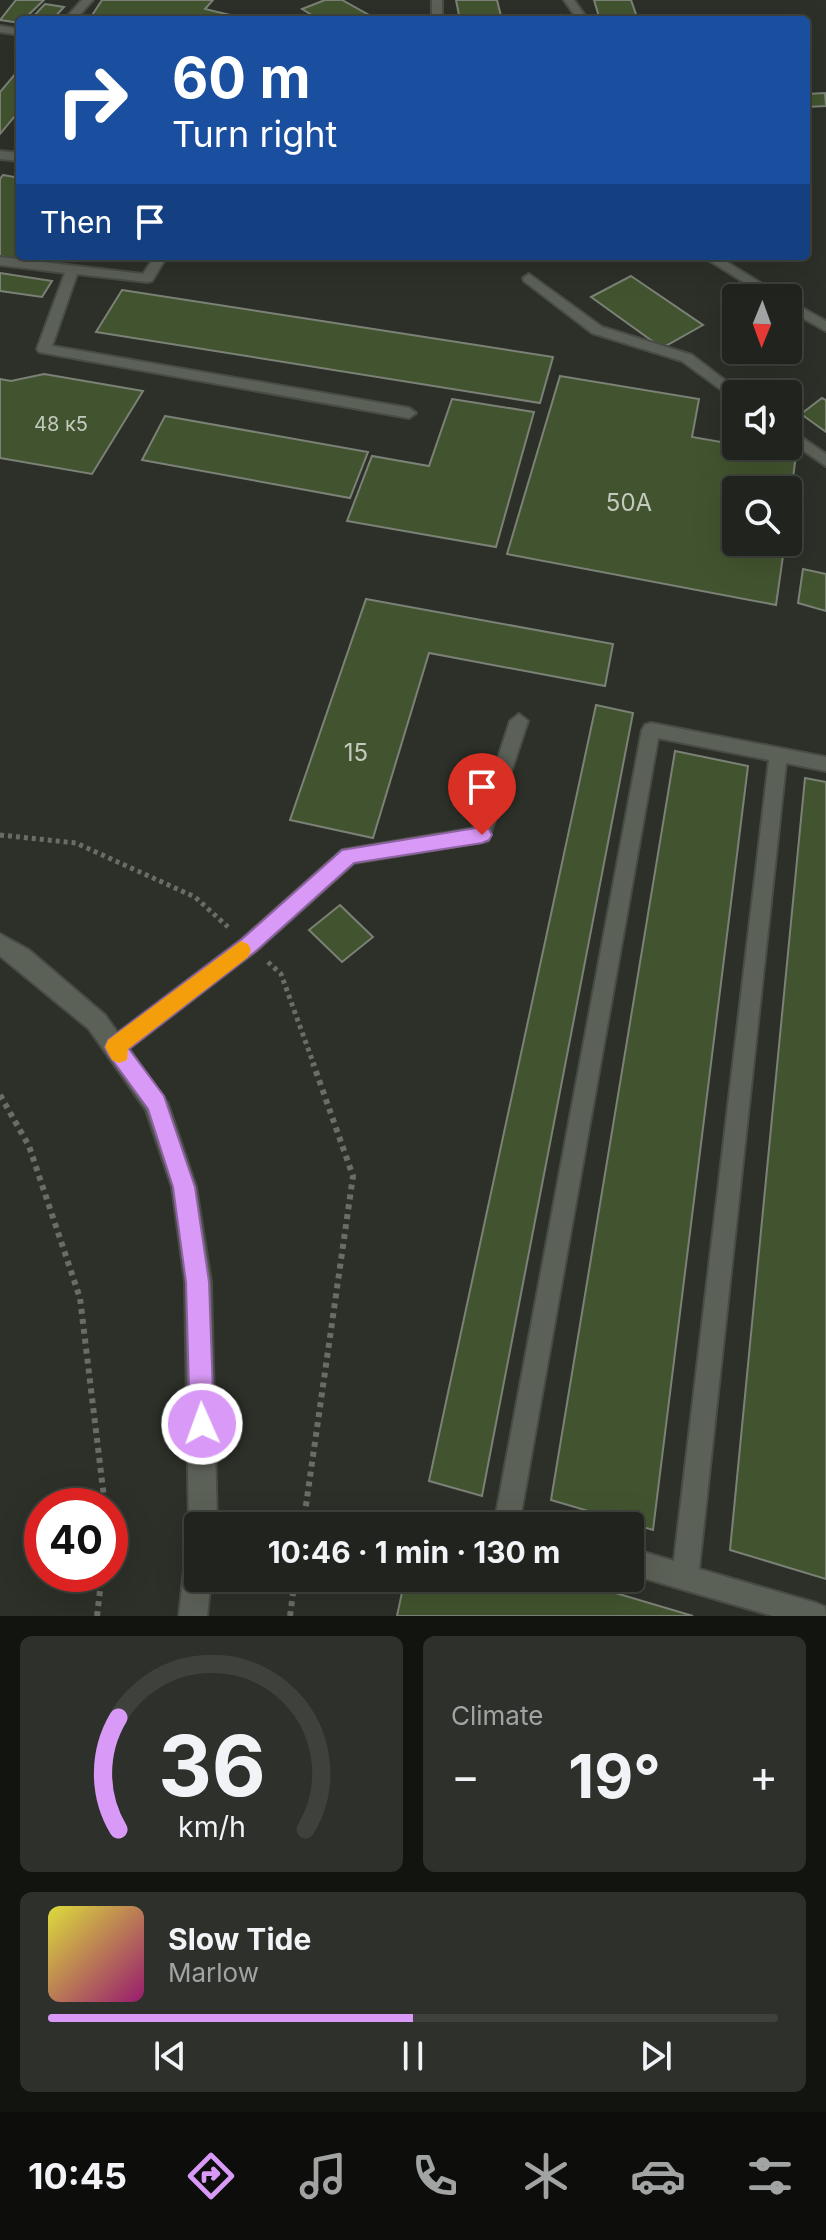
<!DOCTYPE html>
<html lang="en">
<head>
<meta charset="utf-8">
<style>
	body { margin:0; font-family:Inter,sans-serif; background:#2d302b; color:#f1f3f6; height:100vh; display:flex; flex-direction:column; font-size:30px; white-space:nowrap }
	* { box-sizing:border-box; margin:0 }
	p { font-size:26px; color:#a2a4a4 }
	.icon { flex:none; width:44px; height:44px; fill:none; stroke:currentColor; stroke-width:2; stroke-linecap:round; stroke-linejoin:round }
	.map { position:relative; height:1616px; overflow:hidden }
	.sheet { display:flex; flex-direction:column; gap:20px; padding:20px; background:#121410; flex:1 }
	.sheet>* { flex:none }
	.guide { position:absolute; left:16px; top:16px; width:794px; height:244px; border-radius:8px; box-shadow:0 8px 32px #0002,0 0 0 2px #3e413c; background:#1a4fa0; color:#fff; overflow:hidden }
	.needle { width:52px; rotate:181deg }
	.controls { position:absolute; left:722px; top:284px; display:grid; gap:16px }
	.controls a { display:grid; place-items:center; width:80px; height:80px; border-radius:8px; background:#21241e; box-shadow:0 8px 32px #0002,0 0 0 2px #3e413c; font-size:40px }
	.speed { position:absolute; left:24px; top:1488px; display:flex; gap:16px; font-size:40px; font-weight:700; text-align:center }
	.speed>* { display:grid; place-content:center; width:104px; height:104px; border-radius:50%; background:#21241e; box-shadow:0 8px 32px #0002,0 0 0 2px #3e413c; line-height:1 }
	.speed .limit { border:12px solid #d22; background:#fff; color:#111 }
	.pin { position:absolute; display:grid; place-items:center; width:68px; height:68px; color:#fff; margin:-82px -34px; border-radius:50% 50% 50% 0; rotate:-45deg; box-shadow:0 0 8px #0007 }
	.pin .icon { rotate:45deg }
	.me { position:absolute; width:88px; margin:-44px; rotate:358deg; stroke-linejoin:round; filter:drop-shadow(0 0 6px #0008) }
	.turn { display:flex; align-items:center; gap:28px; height:168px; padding:0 24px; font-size:36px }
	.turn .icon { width:104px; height:104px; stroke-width:2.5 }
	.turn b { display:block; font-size:56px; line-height:68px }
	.then { display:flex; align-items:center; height:76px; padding:0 24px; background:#0003; gap:16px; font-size:30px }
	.big { font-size:60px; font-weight:700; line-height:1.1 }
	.sheet .widget { flex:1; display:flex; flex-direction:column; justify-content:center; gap:12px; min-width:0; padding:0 28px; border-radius:12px; background:#2d302b }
	.sheet .dial { align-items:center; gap:0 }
	.dial svg { height:208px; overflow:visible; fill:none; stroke:#3e413c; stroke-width:7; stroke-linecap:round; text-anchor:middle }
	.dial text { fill:#f1f3f6; stroke:none }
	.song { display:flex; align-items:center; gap:24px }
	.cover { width:96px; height:96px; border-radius:12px; background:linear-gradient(135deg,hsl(60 70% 55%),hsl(320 70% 35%)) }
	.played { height:8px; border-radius:4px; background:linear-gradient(90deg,#d99af7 50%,#3e413c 50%) }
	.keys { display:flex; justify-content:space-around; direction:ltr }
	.heat { display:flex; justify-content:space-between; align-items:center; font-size:44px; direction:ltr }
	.sheet .tiles { flex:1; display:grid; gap:20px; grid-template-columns:1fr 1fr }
	.widget:last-child { grid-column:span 2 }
	.trip { position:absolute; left:184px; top:1512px; width:460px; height:80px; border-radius:8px; background:#21241e; box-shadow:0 8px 32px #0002,0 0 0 2px #3e413c; font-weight:700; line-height:80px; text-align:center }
	.dock { display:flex; height:128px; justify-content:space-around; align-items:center; background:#0d0e0c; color:#a2a4a4 }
	.dock .icon { width:56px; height:56px }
	.dock .current { color:#d99af7 }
	.dock b { font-size:36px; color:#f1f3f6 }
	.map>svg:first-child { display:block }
	.building { fill:#42542f; stroke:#7c8177; stroke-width:2 }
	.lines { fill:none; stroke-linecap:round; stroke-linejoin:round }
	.lane-casing { stroke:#484c45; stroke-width:4 }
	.secondary-casing { stroke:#484c45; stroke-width:4 }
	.path-far1 { stroke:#6a6d66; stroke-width:5; stroke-dasharray:4 4; stroke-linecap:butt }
	.path { stroke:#6a6d66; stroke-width:6; stroke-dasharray:5 5; stroke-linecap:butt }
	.lane { fill:#5c6158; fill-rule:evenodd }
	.secondary { fill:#5c6158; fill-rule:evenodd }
	.route { fill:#d99af7; stroke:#8d64a1; stroke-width:2 }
	.slow { fill:#f59e0b }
	.labels { text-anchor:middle; stroke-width:8; stroke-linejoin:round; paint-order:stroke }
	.far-number-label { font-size:20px; fill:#c3cabd }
	.number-label { font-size:24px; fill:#c3cabd }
</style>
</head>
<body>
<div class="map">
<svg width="826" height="1616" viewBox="0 0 826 1616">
	<rect width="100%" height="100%" fill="#2c3028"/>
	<g class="building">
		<path d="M16 0H44L20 23 0 20Z"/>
		<path d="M102 0H213L205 9 251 20H89Z"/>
		<path d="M325 0H342L378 20H320L302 9Z"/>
		<path d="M456 0H497L502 20H460Z"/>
		<path d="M594 0H631L638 20H600Z"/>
		<path d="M45 4 64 7 52 20H30Z"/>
		<path d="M16 73 20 74V110L0 134V92Z"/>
		<path d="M825 93 826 106 806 107V94Z"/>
		<path d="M3 175 20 178V256H27L24 260 0 256V179Z"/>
		<path d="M0 273 52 281 42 297 0 291Z"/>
		<path d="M631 276 703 325 662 348 591 297Z"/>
		<path d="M122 290 367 328 553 357 540 403 96 332Z"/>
		<path d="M44 374 143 391 92 474 0 458V379L11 381Z"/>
		<path d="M560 376 699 399 692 437 796 455 788 516V490H736V542H785L776 605 507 554Z"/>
		<path d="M822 398 826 400V432L801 414Z"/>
		<path d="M452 399 534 412 496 547 347 521 372 456 429 466Z"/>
		<path d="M165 416 368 452 350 498 142 460Z"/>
		<path d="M803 569 826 574V611L798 603Z"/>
		<path d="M366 599 613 644 605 686 429 653 373 838 290 820Z"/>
		<path d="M596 705 633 713 482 1496 429 1481Z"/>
		<path d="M675 751 748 766 653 1530 551 1500Z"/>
		<path d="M805 778 826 782V1579L730 1550Z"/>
		<path d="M340 905 373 937 342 962 309 930Z"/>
		<path d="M405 1578H565L693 1616H397Z"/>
	</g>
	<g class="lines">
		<defs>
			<g id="lane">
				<path d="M82 0H93L75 20H64Z"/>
				<rect x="432" y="0" width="10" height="20"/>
				<path d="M564 0H574L588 20H578Z"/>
				<path d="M0 26 20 29V35L0 32Z"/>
				<path d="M0 151 20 153V161L0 159Z"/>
				<path d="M155 256H167L152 281 147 282 77 274 52 346 409 408 416 413 409 418 39 352 37 349 65 273 0 265V257L143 274Z"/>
				<path d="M702 256H717L785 298H769Z"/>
				<path d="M529 274 602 327 692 355 743 394H736V399L731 397 682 361 592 333 524 281 523 278Z"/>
				<path d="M788 300 826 321V331L788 310Z"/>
				<path d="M788 428 826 454V466L788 440Z"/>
				<path d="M519 714 528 721 488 841 354 863 256 951 122 1054 115 1057 108 1054 105 1047 108 1040 242 939 342 850 475 828 510 721Z"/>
				<path d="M651 723 826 757V771L786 763 699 1569 816 1603 825 1607 826 1616H773L630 1574V1548L674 1561 769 760 658 738 520 1519 522 1526 494 1525 642 730 645 725Z"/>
			</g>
			<g id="secondary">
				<path d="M0 934 29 950 105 1015 168 1104 196 1187 211 1282 217 1526H198V1538L193 1536 189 1526 185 1282 172 1187 146 1110 89 1029 0 956Z"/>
				<path d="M198 1556V1578H211L207 1616H179L184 1570 188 1560Z"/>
			</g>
		</defs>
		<use href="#lane" class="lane-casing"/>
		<use href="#secondary" class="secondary-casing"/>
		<g class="path-far1">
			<path d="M0 835 76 843 195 897 228 927"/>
			<path d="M268 962 281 974 314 1065"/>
		</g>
		<g class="path">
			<path d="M0 1095 29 1146 80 1298 105 1506"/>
			<path d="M303 1526 353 1176 313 1063"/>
			<path d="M97 1616 102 1574"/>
			<path d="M290 1616 295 1578"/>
		</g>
		<use href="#lane" class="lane"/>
		<use href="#secondary" class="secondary"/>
	</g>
	<path class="route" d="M482 827 489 829 492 835 489 840 482 843 354 863 256 951 129 1049 164 1096 195 1187 209 1282 214 1424 211 1433 202 1436 193 1433 190 1424 186 1282 173 1187 148 1109 108 1054 105 1047 108 1040 242 939 342 850Z"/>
	<path class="slow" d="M241 941 248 944 251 950 248 957 128 1049 127 1060 119 1063 112 1060 105 1047 108 1040Z"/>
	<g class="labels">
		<g class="far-number-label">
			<text x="61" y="431">48 к5</text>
		</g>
		<g class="number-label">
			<text x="629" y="511">50А</text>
			<text x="356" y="761">15</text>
		</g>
	</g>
</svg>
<div class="controls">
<a><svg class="needle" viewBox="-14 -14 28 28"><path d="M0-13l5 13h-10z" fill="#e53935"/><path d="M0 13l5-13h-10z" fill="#a2a4a4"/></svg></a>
<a><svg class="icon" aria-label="sound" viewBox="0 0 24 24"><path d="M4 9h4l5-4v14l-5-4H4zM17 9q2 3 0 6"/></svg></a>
<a><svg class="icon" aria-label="search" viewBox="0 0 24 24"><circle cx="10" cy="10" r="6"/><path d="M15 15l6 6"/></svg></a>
</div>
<div class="speed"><div class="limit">40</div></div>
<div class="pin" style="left:482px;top:835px;background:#d93025"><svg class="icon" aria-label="arrive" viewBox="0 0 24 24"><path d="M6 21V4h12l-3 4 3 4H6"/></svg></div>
<svg class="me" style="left:202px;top:1424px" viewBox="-20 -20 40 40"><circle r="17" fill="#d99af7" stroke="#fff" stroke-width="3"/><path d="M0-11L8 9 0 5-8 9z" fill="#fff"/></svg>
<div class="trip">10:46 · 1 min · 130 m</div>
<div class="guide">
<div class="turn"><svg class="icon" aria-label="right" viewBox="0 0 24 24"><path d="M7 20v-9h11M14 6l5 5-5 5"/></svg><div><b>60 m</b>Turn right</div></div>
<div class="then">Then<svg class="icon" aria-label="arrive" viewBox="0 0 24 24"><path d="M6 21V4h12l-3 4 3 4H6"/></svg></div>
</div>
</div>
<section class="sheet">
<div class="tiles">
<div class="widget dial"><svg viewBox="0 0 100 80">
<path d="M14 69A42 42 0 1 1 86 69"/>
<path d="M14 69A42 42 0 0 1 14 26" stroke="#d99af7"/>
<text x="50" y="56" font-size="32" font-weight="700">36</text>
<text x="50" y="72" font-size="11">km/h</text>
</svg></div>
<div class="widget"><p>Climate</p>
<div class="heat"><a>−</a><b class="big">19°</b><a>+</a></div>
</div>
<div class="widget">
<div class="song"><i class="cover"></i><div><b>Slow Tide</b><p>Marlow</p></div></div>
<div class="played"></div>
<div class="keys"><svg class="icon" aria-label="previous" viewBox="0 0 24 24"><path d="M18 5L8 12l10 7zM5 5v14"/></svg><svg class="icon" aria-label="pause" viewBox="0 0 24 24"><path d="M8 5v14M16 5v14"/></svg><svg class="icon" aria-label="next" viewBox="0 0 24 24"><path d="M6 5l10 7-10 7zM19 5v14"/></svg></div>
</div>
</div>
</section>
<nav class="dock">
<b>10:45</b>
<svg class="icon current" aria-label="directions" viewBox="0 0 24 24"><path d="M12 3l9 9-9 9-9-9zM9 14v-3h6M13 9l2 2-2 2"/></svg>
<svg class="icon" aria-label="music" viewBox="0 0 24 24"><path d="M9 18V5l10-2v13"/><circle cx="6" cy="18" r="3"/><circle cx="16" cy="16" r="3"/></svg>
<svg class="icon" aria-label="phone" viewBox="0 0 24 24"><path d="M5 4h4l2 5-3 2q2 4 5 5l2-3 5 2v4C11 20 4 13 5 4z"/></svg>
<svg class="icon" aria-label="climate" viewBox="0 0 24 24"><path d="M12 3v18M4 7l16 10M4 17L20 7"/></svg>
<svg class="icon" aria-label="car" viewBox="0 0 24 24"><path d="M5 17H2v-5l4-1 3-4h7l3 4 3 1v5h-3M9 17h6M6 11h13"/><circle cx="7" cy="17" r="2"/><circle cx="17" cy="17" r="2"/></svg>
<svg class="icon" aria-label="filters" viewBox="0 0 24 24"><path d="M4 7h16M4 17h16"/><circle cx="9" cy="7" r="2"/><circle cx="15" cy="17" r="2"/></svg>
</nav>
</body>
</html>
